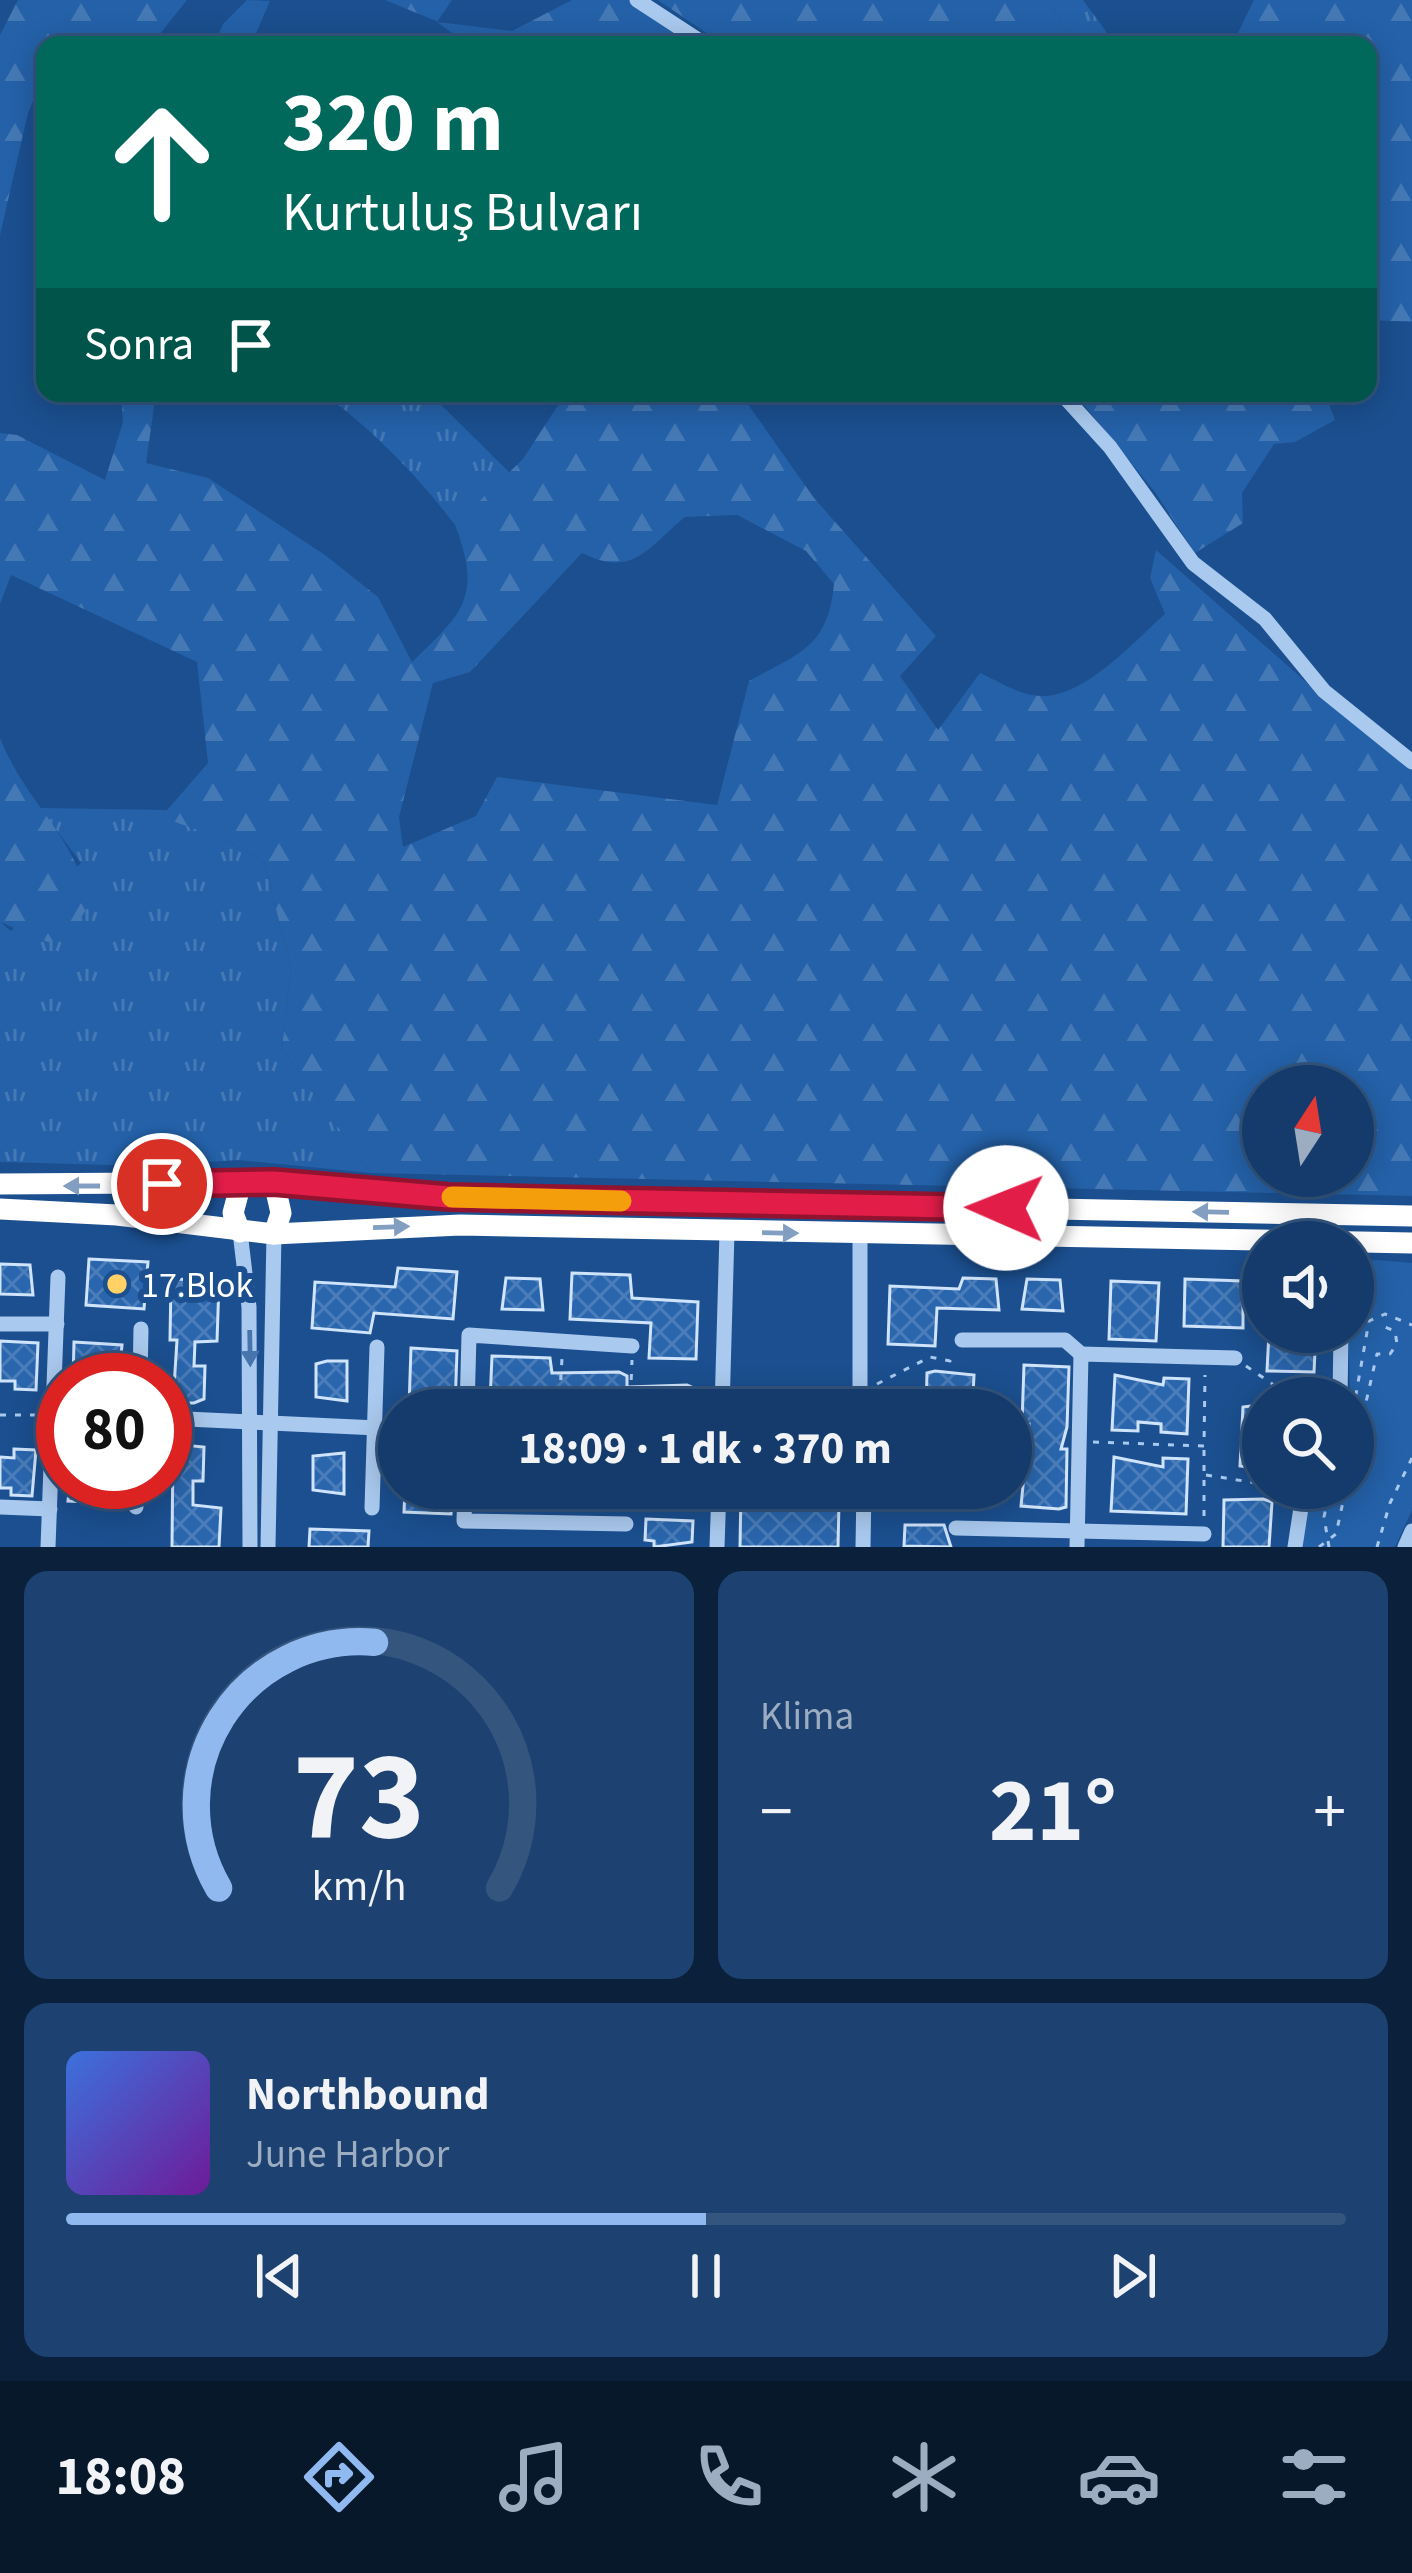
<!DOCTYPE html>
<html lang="tr">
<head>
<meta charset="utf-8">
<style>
	body { margin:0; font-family:"Source Sans 3",sans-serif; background:#1d4271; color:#f1f3f6; height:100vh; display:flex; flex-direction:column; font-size:45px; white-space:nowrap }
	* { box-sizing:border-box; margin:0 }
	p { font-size:39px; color:#9dadc1 }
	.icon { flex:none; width:66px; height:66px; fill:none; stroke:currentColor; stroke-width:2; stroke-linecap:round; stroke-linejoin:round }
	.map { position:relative; height:1547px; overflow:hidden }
	.details { display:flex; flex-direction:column; gap:24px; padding:24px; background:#0b203b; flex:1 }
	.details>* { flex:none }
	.top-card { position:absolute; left:36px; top:36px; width:1341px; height:366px; border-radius:24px; box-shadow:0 6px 30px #0003,0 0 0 3px #33557e; background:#00695c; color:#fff; overflow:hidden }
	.needle { width:78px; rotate:12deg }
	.buttons { position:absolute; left:1242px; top:1065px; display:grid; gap:24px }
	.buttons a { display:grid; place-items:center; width:132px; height:132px; border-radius:50%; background:#143b6b; box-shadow:0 6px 30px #0003,0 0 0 3px #33557e; font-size:60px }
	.speed { position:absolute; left:36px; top:1353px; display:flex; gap:24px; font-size:60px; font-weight:700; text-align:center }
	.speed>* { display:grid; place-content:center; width:156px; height:156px; border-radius:50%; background:#143b6b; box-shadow:0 6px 30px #0003,0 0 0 3px #33557e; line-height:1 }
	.speed .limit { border:18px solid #d22; background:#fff; color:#111 }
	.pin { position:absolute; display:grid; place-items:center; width:102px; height:102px; color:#fff; margin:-51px; border:6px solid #fff; border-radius:50%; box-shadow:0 3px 12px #0007 }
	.me { position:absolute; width:132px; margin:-66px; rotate:271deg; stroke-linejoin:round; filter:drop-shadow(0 0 9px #0008) }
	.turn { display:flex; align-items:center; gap:42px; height:252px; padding:0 48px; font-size:54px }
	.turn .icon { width:156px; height:156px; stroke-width:2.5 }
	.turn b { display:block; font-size:84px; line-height:102px }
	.then { display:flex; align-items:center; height:114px; padding:0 48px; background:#0003; gap:24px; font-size:45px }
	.big { font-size:90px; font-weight:700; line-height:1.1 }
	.details .widget { flex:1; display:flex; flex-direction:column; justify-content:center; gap:18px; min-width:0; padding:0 42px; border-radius:24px; background:#1d4271 }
	.details .dial { align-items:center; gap:0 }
	.dial svg { height:312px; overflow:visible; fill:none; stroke:#33557e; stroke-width:7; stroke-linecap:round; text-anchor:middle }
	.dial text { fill:#f1f3f6; stroke:none }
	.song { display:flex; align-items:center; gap:36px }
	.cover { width:144px; height:144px; border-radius:18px; background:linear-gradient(135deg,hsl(220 70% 55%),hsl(280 70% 35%)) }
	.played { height:12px; border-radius:6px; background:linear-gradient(90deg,#90b9f0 50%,#33557e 50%) }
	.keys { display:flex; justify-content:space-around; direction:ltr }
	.heat { display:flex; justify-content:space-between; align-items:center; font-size:66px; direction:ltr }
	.details .tiles { flex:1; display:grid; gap:24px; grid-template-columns:1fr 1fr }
	.widget:last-child { grid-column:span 2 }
	.trip { position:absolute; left:378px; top:1389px; width:654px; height:120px; border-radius:60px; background:#143b6b; box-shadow:0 6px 30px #0003,0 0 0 3px #33557e; font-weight:700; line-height:120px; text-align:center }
	.dock { display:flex; height:192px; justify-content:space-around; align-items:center; background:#08182b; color:#9dadc1 }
	.dock .icon { width:84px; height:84px }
	.dock .on { color:#90b9f0 }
	.dock b { font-size:54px; color:#f1f3f6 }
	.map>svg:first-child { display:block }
	.grass { fill:url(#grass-tufts) }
	.forest { fill:url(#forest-firs); fill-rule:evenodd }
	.green { fill:#2461a8 }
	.building { fill:url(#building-cross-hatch); stroke:#cfe3fa; stroke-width:3 }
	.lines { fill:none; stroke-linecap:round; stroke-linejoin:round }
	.path { stroke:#a9c9ee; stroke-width:3; stroke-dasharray:6 9; stroke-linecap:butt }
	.minor { stroke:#a9c9ee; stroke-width:15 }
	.highway { stroke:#fff; stroke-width:21 }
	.oneway { fill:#829ec1 }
	.oneway2 { fill:#4674ac }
	.route-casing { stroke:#92132f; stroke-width:30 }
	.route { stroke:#e11d48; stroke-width:21 }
	.slow { stroke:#f59e0b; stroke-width:21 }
	.poi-dot { fill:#ffd166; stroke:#1b4f8f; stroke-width:4.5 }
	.labels { text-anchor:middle; stroke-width:12; stroke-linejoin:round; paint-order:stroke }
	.poi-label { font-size:36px; fill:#fff; stroke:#1b4f8f; text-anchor:start }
</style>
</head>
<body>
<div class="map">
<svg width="1412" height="1547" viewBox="0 0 1412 1547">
	<defs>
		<pattern id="grass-tufts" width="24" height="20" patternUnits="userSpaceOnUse" patternTransform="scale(3)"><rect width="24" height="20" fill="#2461a8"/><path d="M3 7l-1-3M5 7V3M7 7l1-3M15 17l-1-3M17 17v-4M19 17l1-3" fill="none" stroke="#4579b5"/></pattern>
		<pattern id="forest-firs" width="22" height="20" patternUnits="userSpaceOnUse" patternTransform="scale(3)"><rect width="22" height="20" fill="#2461a8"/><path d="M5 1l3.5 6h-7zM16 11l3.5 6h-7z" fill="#4579b5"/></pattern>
		<pattern id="building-cross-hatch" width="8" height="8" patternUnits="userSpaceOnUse" patternTransform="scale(3)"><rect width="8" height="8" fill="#2a66ad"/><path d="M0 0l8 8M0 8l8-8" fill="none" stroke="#4a7db9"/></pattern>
	</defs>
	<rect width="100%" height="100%" fill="#1b4f8f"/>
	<g class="grass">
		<path d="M1047 0H1083L1116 45H1075Z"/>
		<path d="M323 393H429L510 473 455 525C416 474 374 431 323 393Z"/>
		<path d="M40 808 168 810 162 816 229 841 264 862 291 968 282 1048 371 1173 238 1160 146 1166 0 1162V922L11 931 81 863Z"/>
	</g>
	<g class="forest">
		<path d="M18 0H187L151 45H45V71L28 113 0 235V35Z"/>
		<path d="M247 0 270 1 251 45H214L223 24Z"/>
		<path d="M385 0H452L437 22 512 31 572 0H628L694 45H468L436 21Z"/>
		<path d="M658 0H1047L1075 45H724Z"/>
		<path d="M1254 0H1412V322L1368 320V45H1232Z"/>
		<path d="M121 393H156L146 463 208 478 325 555 378 597 412 662C462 613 483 598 455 525L523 459 566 393H740L814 498 936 636 900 676 938 730 980 673C996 680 1014 692 1032 695 1079 705 1133 642 1165 614L1150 578 1156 550 1347 718 1412 766V1196L371 1173 282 1048 291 968 264 862 229 841 161 817 208 763 197 662 11 575 0 604V433L17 435 105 480 123 422ZM737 515 806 551 834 584C828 647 800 653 749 681L717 805 497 777 476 816 403 847 399 817 433 683 470 672 582 553C634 579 648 547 685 517ZM1263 1086H1353V1176H1263Z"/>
		<path d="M1074 393H1325L1335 420 1295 442 1274 444 1242 493 1243 523 1195 553 1155 492Z"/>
		<path d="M0 738C26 804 75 834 89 904L73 932 48 942 0 922Z"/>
	</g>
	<path class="green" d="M1376 1260 1412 1263V1510L1395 1547H1303L1305 1508 1313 1488H1353L1348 1332H1353L1356 1263Z"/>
	<g class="building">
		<path d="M89 1259 148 1262 144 1309 86 1305Z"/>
		<path d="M0 1264 30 1265 33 1295 0 1294Z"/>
		<path d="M398 1268 457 1272 453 1319 374 1313 370 1333 312 1328 315 1282 395 1287Z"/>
		<path d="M572 1273 630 1275 632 1298 698 1302 696 1359 649 1358 651 1323 570 1319Z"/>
		<path d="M506 1278 540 1279 543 1310 502 1309Z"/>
		<path d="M963 1278 996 1279 999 1310 937 1308 935 1346 888 1344 890 1286 959 1289Z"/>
		<path d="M179 1279 219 1283 217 1341 195 1342 194 1366H205L204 1399 194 1403H173L177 1340H170L171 1281Z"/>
		<path d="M1027 1279 1060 1280 1063 1311 1022 1309Z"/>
		<path d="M1185 1279 1243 1281V1328L1184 1326Z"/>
		<path d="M1111 1281 1159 1283 1156 1341 1109 1339Z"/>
		<path d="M1269 1332H1316L1314 1372 1267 1371Z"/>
		<path d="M0 1341 38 1343 36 1390 15 1389V1381H0Z"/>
		<path d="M74 1342 122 1345 120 1366 113 1365 112 1380H73Z"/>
		<path d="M411 1348 457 1351 455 1408 409 1407Z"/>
		<path d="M492 1356 550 1358 552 1373 619 1372 627 1376V1387L687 1385 696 1389V1410H641V1404H580L549 1395 548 1405 490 1402Z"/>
		<path d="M327 1361H347V1401L316 1397V1364Z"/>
		<path d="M1024 1365 1069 1367 1067 1427 1061 1449H1067L1066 1507 1059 1509 1021 1506 1029 1424 1022 1423Z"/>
		<path d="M935 1371 974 1375 973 1396H966L965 1410H926L927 1373Z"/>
		<path d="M1115 1375 1163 1385 1164 1378 1189 1379 1187 1434 1161 1432V1424L1138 1422V1431L1112 1430Z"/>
		<path d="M1251 1406H1263V1469L1240 1466 1243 1407Z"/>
		<path d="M173 1444 204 1447 203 1481H193V1505L221 1508 219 1547H172Z"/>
		<path d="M14 1449 36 1450 32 1496 11 1495V1488H0V1457L14 1458Z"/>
		<path d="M344 1453V1494L313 1490V1456Z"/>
		<path d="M1114 1457 1163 1467V1458L1188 1459 1186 1514 1111 1511Z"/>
		<path d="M70 1482H116L115 1503 68 1501Z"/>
		<path d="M445 1488 452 1493 451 1514 404 1512 405 1490Z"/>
		<path d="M485 1488H548L547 1503 544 1510 487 1509Z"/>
		<path d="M741 1488 825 1489 839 1503 838 1547H740Z"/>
		<path d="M1263 1499 1272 1502 1269 1547H1223L1224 1500Z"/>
		<path d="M646 1519 693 1521 692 1542 654 1547V1541L645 1540Z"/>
		<path d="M905 1525H944L951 1547 904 1546Z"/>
		<path d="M310 1529 369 1531 368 1547H309Z"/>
	</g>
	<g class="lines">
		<g class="path">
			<path d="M1246 1366 1293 1398"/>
			<path d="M877 1384 930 1357 950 1361 953 1355"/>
			<path d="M559 1410 562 1358"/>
			<path d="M630 1410 632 1360"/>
			<path d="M1353 1411 1369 1321 1385 1314 1412 1325"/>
			<path d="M0 1415H39"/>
			<path d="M1093 1442 1204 1446 1205 1375"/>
			<path d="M1353 1459 1377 1354H1390L1397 1344 1395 1331 1382 1326"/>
			<path d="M1206 1475 1263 1484"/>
			<path d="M1320 1489 1345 1494"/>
			<path d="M878 1499 956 1508V1515"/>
			<path d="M555 1508 556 1488"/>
			<path d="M626 1510 627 1488"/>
			<path d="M1204 1516V1448"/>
			<path d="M1319 1547 1336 1534 1346 1488"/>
			<path d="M1329 1547 1324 1517 1330 1488"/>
			<path d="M1377 1547 1390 1503 1412 1458"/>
		</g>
		<g class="minor">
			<path d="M637 0 706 45"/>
			<path d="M1061 393 1110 447 1193 563 1265 619 1324 691 1412 762"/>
			<path d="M240 1232 249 1307 250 1547"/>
			<path d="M860 1234V1410"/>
			<path d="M0 1324H57"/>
			<path d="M962 1340H1065L1081 1354"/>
			<path d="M140 1380 141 1329"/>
			<path d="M1340 1398 1341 1332"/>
			<path d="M467 1410 469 1335 632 1346"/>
			<path d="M722 1410 727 1232"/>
			<path d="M165 1418 399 1429"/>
			<path d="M465 1488 464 1521 626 1524"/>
			<path d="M0 1507 50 1509"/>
			<path d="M136 1507 137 1482"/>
			<path d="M372 1508 377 1347"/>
			<path d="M956 1528 1204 1534"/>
			<path d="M48 1547 58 1277"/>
			<path d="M268 1547 274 1234"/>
			<path d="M717 1547 719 1488"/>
			<path d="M863 1547 864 1488"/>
			<path d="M1077 1547 1081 1354 1235 1358"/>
			<path d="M1295 1547 1304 1488"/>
			<path d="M1405 1547 1412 1531"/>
		</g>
		<g class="highway">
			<path d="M274 1182 281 1213 274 1234"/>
			<path d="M0 1184 274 1182 449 1197 1412 1216"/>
			<path d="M0 1209 117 1215 274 1234 460 1225 1412 1243"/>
			<path d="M240 1232 233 1213 241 1183"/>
		</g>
	</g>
	<defs><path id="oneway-solid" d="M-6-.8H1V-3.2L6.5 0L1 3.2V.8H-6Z" transform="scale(3)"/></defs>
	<g class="oneway">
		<use href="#oneway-solid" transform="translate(82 1186) rotate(-180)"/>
		<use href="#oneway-solid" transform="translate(1211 1212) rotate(-179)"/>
		<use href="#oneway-solid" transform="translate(391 1227) rotate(-2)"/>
		<use href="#oneway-solid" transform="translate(780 1233) rotate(1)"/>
	</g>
	<use class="oneway2" href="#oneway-solid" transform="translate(250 1348) rotate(89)"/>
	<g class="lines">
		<defs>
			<path id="route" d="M162 1184 274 1182 449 1197 1006 1208"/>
		</defs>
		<use href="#route" class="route-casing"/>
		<use href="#route" class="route"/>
		<path class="slow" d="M452 1197 621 1201"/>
	</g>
	<circle class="poi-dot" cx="117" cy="1284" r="12"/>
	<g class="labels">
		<g class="poi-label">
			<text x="141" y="1297">17.Blok</text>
		</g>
	</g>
</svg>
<div class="buttons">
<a><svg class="needle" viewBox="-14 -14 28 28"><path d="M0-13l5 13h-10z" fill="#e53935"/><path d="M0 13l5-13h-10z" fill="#9dadc1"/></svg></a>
<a><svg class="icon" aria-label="sound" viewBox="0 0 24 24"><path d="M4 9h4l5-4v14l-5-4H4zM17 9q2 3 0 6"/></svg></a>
<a><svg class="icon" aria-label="search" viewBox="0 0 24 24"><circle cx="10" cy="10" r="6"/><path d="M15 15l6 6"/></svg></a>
</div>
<div class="speed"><div class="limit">80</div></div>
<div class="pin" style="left:162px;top:1184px;background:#d93025"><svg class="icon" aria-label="arrive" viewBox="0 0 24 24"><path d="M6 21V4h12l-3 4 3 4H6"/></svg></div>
<svg class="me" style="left:1006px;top:1208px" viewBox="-20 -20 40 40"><circle r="19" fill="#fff"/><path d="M0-13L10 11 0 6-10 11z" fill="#e11d48"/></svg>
<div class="trip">18:09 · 1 dk · 370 m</div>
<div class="top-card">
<div class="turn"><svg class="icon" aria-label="ahead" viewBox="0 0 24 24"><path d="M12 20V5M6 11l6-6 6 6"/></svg><div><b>320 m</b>Kurtuluş Bulvarı</div></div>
<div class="then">Sonra<svg class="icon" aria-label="arrive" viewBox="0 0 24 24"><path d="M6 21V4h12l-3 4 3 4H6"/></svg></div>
</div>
</div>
<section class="details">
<div class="tiles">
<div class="widget dial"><svg viewBox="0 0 100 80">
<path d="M14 69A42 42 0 1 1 86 69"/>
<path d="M14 69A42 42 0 0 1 54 6" stroke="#90b9f0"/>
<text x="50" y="56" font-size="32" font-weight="700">73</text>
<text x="50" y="72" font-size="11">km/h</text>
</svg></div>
<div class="widget"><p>Klima</p>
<div class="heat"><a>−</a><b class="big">21°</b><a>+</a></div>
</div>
<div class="widget">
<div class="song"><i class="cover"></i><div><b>Northbound</b><p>June Harbor</p></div></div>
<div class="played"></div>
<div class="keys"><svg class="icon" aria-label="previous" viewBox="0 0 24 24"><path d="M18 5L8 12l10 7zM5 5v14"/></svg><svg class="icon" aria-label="pause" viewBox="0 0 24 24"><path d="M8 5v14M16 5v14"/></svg><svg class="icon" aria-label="next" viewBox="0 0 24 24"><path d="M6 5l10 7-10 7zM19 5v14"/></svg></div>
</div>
</div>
</section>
<nav class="dock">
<b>18:08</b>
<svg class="icon on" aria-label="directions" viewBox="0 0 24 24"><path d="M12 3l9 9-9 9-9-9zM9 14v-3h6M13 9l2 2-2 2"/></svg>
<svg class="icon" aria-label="music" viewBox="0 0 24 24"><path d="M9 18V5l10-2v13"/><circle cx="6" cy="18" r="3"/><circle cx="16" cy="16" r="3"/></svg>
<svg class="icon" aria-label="phone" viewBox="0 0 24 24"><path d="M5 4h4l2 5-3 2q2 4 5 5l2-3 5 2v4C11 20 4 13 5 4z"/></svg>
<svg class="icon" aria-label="climate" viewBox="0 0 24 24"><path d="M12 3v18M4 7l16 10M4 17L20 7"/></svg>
<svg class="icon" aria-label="car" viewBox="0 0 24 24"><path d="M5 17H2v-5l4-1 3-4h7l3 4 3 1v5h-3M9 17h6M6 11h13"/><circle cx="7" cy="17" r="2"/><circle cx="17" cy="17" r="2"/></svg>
<svg class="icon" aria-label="filters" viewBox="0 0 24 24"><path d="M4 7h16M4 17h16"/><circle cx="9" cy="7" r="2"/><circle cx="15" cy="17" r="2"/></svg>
</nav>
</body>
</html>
